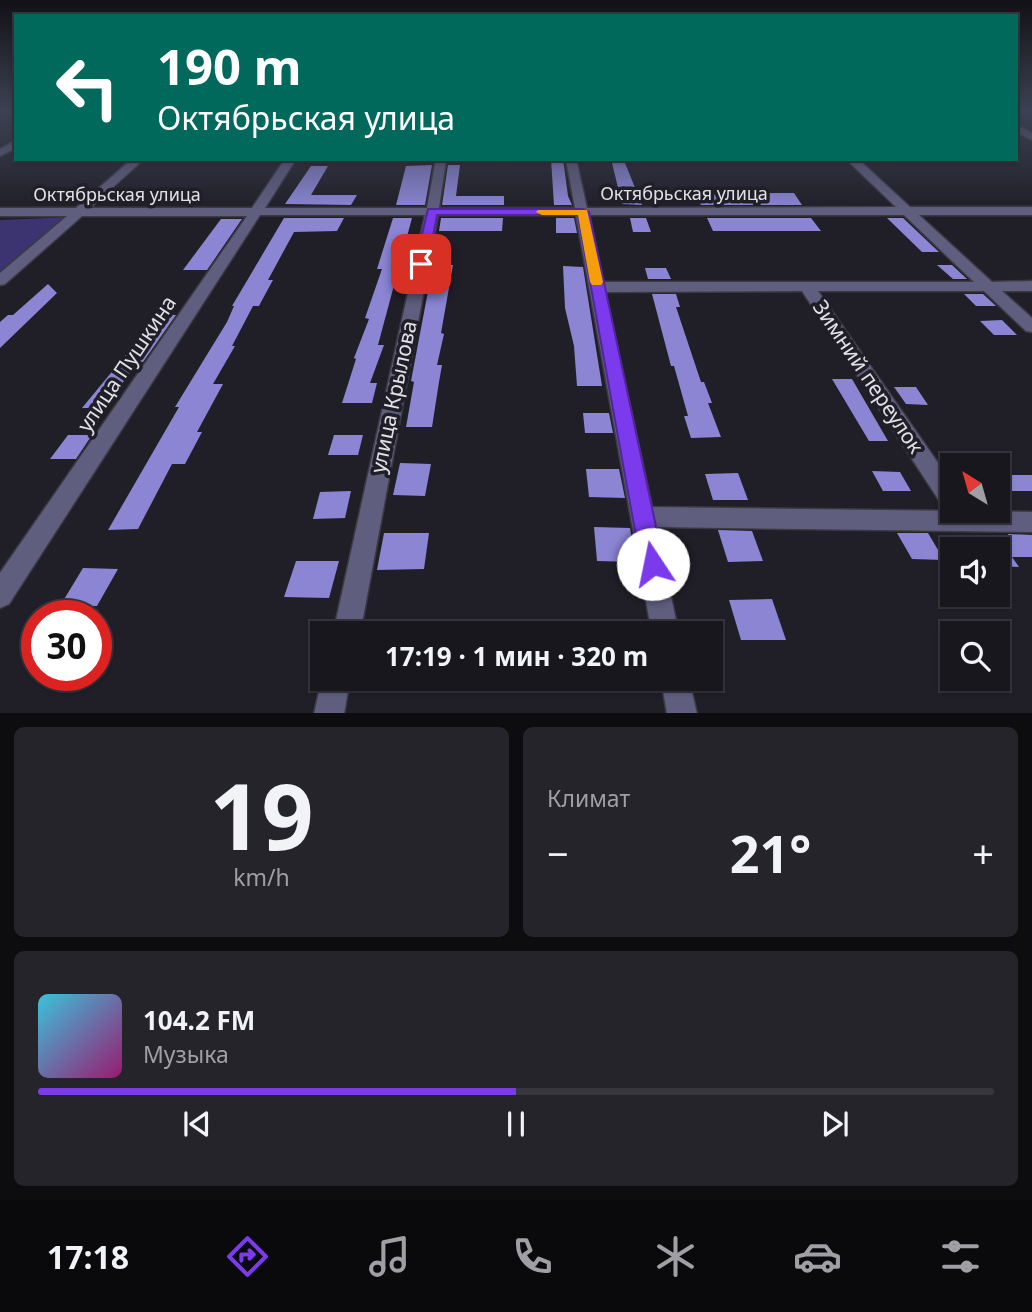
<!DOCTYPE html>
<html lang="ru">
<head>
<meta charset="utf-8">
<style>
	body { margin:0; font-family:"Noto Sans",sans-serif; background:#25242b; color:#f1f3f6; height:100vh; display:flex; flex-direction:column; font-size:26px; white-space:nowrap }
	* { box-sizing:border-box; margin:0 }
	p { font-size:23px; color:#9f9fa4 }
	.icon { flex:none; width:38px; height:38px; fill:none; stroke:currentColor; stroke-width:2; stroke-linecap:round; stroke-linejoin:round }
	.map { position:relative; height:713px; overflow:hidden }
	.drawer { display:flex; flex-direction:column; gap:14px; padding:14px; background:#0d0d10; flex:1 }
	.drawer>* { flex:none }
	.top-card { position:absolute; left:14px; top:14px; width:1004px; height:147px; border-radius:0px; box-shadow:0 2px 5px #0004,0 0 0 2px #36363c; background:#00695c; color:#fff; overflow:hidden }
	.needle { width:46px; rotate:323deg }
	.controls { position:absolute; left:940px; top:453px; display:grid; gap:14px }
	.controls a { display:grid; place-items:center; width:70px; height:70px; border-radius:0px; background:#18171e; box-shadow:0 2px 5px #0004,0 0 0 2px #36363c; font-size:35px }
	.speed { position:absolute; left:21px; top:600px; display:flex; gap:14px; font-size:35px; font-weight:700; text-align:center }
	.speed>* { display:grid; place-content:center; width:91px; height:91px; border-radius:50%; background:#18171e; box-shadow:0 2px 5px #0004,0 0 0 2px #36363c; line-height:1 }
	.speed .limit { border:10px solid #d22; background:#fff; color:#111 }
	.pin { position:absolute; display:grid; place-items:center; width:60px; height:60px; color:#fff; margin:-30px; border-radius:14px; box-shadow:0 4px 10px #0006 }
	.me { position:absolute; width:77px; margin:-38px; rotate:349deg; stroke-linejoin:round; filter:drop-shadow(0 0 5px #0008) }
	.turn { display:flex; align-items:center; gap:24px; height:147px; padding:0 28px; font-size:32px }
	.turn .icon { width:91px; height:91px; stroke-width:2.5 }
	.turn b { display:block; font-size:49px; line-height:60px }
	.big { font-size:52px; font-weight:700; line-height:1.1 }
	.drawer .card { flex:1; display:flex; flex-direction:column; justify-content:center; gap:10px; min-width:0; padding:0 24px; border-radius:10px; background:#25242b }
	.drawer .dial { align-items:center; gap:0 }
	.dial b { font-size:91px; line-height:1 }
	.song { display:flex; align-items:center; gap:21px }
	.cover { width:84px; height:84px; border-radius:10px; background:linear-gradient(135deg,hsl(190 70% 55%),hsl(320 70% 35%)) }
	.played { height:7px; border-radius:4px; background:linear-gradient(90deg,#7c3aed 50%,#36363c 50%) }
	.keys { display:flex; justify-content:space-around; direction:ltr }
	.heat { display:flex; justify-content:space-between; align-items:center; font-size:38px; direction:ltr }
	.drawer .tiles { flex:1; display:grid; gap:14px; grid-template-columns:1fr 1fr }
	.card:last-child { grid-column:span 2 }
	.trip { position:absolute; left:310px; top:621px; width:413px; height:70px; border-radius:0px; background:#18171e; box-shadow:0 2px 5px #0004,0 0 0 2px #36363c; font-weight:700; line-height:70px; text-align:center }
	.tabs { display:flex; height:112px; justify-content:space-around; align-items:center; background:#0a090c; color:#9f9fa4 }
	.tabs .icon { width:49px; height:49px }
	.tabs .on { color:#7c3aed }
	.tabs b { font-size:32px; color:#f1f3f6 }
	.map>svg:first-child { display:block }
	.green { fill:#3c3470 }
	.building { fill:#8b85d4 }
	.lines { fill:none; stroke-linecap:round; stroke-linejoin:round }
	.minor-casing { stroke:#3b3a43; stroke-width:3 }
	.minor { fill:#605e7f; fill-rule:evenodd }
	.route { fill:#7c3aed; stroke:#51269a; stroke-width:2 }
	.slow { fill:#f59e0b }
	.labels { text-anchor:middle; stroke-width:7; stroke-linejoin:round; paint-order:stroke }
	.far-street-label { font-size:18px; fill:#e0e0e6; stroke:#201f28 }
	.street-label { font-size:21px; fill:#e0e0e6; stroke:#201f28 }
</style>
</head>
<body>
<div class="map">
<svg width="1032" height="714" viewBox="0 0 1032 714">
	<rect width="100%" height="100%" fill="#201f28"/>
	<path class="green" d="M73 217 0 280V220Z"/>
	<g class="building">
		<path d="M551 159H563L568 196 572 205H554Z"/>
		<path d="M612 163H625L642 205 622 204Z"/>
		<path d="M432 165 425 205H396L406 166Z"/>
		<path d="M448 165H460L456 196H504V205H442Z"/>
		<path d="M311 166H328L311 195H357L351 205 285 204Z"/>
		<path d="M777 193H794L802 205H701L696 195Z"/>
		<path d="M284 218H344L337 231 294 232 268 280H273L261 302 259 306H253L232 346H235L213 384H223L197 432H202L185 464H172L138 529 108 530 179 407H175L227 322 234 306H232Z"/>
		<path d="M393 218H412L378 345H384L370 383H377L372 403H342L356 359 354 358 369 319 365 318 382 269H377Z"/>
		<path d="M441 218H503L502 231H439Z"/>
		<path d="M556 218H574L577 233H556Z"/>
		<path d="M630 218H646L651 232H633Z"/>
		<path d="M707 218H811L821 231H713Z"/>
		<path d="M887 218H903L939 252H922Z"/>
		<path d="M221 219H242L207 270H183Z"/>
		<path d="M433 265H453L441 333 444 334 437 365H442L439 382 432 427H406L414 382 411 381Z"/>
		<path d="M937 265H952L967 279H953Z"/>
		<path d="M563 266 583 267 602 386H577L574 346 565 308Z"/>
		<path d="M645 268H666L671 279H648Z"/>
		<path d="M48 284 57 293 0 348V322L8 315H13Z"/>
		<path d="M652 294H676L680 307H676L701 382H704L712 403H708L721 437 691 438 684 416H688L674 366H671Z"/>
		<path d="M964 294H983L996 306H976Z"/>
		<path d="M156 314 176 315 143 362H138L104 408H82L148 328H144Z"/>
		<path d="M1002 320 1017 335H994L980 321Z"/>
		<path d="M832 379H852L888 441H869Z"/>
		<path d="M894 387H916L928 405 906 404Z"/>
		<path d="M583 413H609L613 433H585Z"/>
		<path d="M68 435H92L76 459H50Z"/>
		<path d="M334 435H363L358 455H328Z"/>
		<path d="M400 463 431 464 425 496 393 495Z"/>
		<path d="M586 469H619L625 498 589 497Z"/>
		<path d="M872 471 900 472 911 491H883Z"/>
		<path d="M738 473 748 500H713L705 474Z"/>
		<rect x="998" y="475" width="34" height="16"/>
		<path d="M351 491 345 518 313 519 320 492Z"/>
		<path d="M594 527 630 528 636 562 597 561Z"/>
		<path d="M718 530 752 531 763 561 728 562Z"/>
		<path d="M384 533H429L424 569 377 570Z"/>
		<path d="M897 533H928L944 560 912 559Z"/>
		<path d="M1008 534 1032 535V557H1012L1019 567 998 566V535L999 538H1010Z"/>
		<path d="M296 561H339L329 598 284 597Z"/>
		<path d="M83 568 118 569 97 606H60Z"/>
		<path d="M772 599 786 640H741L729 600Z"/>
	</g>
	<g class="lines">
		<defs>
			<g id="minor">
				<path d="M1017 125 1032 133V140L1017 132Z"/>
				<path d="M16 140V148L0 156V149Z"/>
				<path d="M132 159H144L90 208H252L285 159H296L265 208H427L436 159H446L439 208H575L566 159H576L587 208 896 207 846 159H858L910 207H1032V215H919L992 282 1032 281V291H1002L1032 318V332L1026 331 984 291H818L952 483V511L944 508 802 291 605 292 652 507 1032 512V532L656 527 679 634H652L576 215H438L360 634H333L425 215H260L9 604 0 608V573L247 216H82L5 284 0 285V273L67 216H0V208H76ZM589 215H904L974 282H603Z"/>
				<path d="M322 678 350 679 344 714H314Z"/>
				<path d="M661 679H689L697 714H667Z"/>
			</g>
		</defs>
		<use href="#minor" class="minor-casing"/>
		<use href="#minor" class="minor"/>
	</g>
	<linearGradient id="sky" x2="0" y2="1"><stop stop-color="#121116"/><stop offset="0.53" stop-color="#3c4253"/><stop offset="1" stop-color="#3c4253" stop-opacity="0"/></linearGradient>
	<rect width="1032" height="210" fill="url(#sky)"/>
	<path class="route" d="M428 209H583L589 212 664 564 661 571 653 574 645 571 641 564 578 215H437L428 264 421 268 415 264Z"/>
	<path class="slow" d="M538 210H587L603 282 601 285H592L590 282 578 215H542L536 212Z"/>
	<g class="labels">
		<g class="far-street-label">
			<text x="684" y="200">Октябрьская улица</text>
			<text x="117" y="201">Октябрьская улица</text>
		</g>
		<g class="street-label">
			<text transform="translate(127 364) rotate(-56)" y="7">улица Пушкина</text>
			<text transform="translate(868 377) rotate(56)" y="7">Зимний переулок</text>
			<text transform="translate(394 397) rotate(-78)" y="7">улица Крылова</text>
		</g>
	</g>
</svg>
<div class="controls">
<a><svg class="needle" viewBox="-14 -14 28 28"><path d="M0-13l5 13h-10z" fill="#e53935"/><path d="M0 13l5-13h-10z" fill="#9f9fa4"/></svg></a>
<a><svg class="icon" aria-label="sound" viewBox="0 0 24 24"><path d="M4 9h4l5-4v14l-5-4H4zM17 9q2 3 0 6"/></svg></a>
<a><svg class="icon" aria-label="search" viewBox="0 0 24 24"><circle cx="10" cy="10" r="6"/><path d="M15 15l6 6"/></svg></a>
</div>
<div class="speed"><div class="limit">30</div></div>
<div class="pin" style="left:421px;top:264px;background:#d93025"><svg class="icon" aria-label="arrive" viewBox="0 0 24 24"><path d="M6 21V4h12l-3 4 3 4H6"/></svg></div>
<svg class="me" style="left:653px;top:564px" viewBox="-20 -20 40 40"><circle r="19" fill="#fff"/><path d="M0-13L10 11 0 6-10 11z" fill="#7c3aed"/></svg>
<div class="trip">17:19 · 1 мин · 320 m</div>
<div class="top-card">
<div class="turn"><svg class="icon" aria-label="left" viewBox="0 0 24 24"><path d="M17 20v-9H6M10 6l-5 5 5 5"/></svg><div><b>190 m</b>Октябрьская улица</div></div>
</div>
</div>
<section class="drawer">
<div class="tiles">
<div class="card dial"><b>19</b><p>km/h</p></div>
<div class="card"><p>Климат</p>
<div class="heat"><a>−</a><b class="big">21°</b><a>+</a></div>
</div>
<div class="card">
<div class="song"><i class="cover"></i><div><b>104.2 FM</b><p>Музыка</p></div></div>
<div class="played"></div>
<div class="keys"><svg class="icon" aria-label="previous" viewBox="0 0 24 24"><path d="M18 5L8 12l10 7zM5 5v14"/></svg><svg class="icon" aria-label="pause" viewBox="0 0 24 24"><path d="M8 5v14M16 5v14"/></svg><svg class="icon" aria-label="next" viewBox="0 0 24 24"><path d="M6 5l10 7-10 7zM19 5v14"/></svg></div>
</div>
</div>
</section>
<nav class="tabs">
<b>17:18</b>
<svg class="icon on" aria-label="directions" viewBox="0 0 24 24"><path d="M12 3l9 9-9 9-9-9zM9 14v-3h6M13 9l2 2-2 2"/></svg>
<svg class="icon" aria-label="music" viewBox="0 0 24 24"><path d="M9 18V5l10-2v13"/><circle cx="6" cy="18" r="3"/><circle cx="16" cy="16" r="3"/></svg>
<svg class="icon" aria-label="phone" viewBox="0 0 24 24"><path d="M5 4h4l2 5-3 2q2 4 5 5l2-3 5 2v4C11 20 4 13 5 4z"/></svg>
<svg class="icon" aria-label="climate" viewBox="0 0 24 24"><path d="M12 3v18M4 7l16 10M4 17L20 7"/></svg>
<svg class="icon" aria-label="car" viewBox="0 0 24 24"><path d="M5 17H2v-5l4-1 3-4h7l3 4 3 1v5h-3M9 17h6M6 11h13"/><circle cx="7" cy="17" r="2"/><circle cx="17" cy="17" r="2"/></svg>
<svg class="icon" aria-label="filters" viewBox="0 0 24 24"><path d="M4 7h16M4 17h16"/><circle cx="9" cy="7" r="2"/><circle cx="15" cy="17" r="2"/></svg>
</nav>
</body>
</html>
